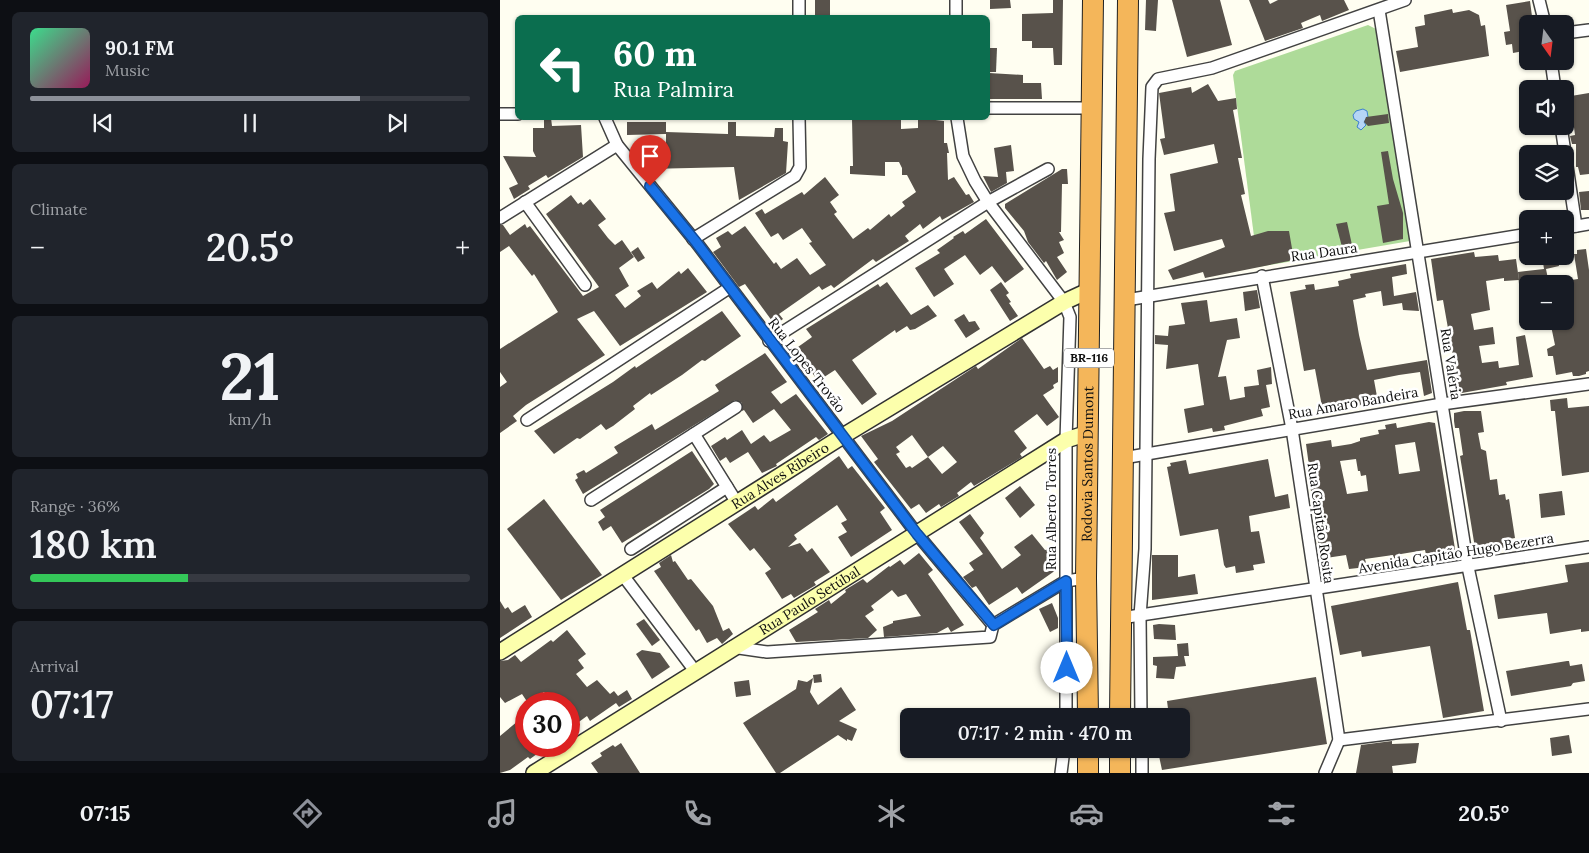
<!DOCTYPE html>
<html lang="en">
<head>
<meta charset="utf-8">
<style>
	body { margin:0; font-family:Lora,serif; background:#20242c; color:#f1f3f6; height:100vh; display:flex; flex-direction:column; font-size:19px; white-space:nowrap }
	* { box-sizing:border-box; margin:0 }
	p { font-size:16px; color:#9ea1a6 }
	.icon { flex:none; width:28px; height:28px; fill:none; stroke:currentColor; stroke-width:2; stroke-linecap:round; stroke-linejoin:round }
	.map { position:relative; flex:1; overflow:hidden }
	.panel { display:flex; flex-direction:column; gap:12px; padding:12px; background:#0d0f14; width:500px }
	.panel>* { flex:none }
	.guide { position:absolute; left:15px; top:15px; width:475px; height:105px; border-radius:8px; box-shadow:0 1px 4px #0004; background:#0b6e4f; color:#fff; overflow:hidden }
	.needle { width:32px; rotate:166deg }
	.fabs { position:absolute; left:1019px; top:15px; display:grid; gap:10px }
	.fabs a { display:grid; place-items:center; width:55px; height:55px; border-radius:8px; background:#171b24; box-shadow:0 1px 4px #0004; font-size:25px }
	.speed { position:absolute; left:15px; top:692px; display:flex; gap:10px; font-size:25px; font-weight:700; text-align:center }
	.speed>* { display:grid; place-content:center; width:65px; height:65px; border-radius:50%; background:#171b24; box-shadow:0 1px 4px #0004; line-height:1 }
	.speed .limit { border:8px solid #d22; background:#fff; color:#111 }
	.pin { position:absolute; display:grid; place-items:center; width:42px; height:42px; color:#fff; margin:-51px -21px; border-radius:50% 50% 50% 0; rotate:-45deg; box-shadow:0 0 5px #0007 }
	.pin .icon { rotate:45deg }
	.me { position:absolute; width:55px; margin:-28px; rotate:0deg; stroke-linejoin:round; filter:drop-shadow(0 0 4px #0008) }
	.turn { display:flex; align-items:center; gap:18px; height:105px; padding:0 15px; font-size:22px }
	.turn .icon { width:65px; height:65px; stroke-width:2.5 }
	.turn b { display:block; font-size:35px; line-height:42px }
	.big { font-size:38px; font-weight:600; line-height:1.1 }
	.panel .tile { flex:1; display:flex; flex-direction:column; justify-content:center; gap:8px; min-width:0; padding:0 18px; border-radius:8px; background:#20242c }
	.panel .dial { align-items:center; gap:0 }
	.dial b { font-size:65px; line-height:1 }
	.song { display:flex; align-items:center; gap:15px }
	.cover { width:60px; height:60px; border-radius:8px; background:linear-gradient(135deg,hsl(150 70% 55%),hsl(330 70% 35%)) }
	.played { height:5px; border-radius:2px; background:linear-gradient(90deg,#8c9099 75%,#363941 75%) }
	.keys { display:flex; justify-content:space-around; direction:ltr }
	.heat { display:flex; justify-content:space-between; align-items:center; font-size:28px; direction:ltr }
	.charge { height:8px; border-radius:4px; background:linear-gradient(90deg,#34c759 36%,#363941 0) }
	.trip { position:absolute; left:400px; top:708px; width:290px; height:50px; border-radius:8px; background:#171b24; box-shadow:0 1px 4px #0004; font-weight:600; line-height:50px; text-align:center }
	.menu { display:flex; height:80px; justify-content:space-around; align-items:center; background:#090b0e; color:#9ea1a6 }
	.menu .icon { width:35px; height:35px }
	.menu .on { color:#8c9099 }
	.menu b { font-size:22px; color:#f1f3f6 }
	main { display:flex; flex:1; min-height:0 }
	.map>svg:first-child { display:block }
	.forest { fill:#aedb99 }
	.water { fill:#b6d5f6; stroke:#3c80ce }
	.building { fill:#58524b; fill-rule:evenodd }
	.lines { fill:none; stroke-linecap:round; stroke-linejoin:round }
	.street-casing { stroke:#424242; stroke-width:14 }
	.secondary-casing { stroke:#313131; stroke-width:18 }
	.highway-casing { stroke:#202020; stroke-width:22 }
	.street { stroke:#fff; stroke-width:11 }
	.secondary { stroke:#fcffac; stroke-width:15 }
	.highway { stroke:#f4b65a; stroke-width:20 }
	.route-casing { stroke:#114b97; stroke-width:12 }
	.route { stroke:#1a73e8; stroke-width:9 }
	.labels { text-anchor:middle; stroke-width:5; stroke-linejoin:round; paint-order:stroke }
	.shield { fill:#fff; stroke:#575757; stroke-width:1 }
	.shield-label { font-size:12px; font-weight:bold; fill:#0f0f0f }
	.street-label { font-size:14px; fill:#0f0f0f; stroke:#fff }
</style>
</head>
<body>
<main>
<section class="panel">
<div class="tile">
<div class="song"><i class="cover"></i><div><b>90.1 FM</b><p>Music</p></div></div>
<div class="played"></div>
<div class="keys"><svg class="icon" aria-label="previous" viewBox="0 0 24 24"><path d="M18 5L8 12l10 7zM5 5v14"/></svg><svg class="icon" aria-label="pause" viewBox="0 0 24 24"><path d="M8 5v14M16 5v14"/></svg><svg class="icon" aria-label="next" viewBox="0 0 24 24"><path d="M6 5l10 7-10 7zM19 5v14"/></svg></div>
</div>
<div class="tile"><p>Climate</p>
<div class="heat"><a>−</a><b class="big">20.5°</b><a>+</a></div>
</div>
<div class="tile dial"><b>21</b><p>km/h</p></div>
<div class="tile"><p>Range · 36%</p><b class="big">180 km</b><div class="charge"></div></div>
<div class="tile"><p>Arrival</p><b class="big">07:17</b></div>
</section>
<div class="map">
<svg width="1089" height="773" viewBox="0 0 1089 773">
	<rect width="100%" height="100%" fill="#fffef1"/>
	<path class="forest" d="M868 25 878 30 910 241 758 267 733 75 735 71Z"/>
	<path class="water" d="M863 109 867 111 868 117 864 122 866 125 861 130 857 127 859 122 854 119 853 115 856 111Z"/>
	<g class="building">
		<rect x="315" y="0" width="15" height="18"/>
		<path d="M490 0H510L511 8 490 9Z"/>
		<path d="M553 0H563L562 65H554L553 48H532V41H522V14L553 13Z"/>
		<path d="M646 0H658L656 31 645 30Z"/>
		<path d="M672 0H720L732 45 687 57Z"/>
		<path d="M749 0H768L770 4 778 0H844L849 10 822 21 820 15 801 23 803 28 765 41Z"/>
		<path d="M1030 1 1033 24H1028V50L1013 53 1012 44 1006 45 1004 32 1010 31 1006 5Z"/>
		<path d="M952 9 953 13 969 10 979 15 981 26 985 25 989 56 900 72 896 51 918 47 915 27 925 25 924 15Z"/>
		<path d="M488 48H497L496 72H488Z"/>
		<path d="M489 73 523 75V83H541L542 99H488Z"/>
		<path d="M708 84 718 101 736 98 737 109 733 110 742 158H738L745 194 741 195 751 236 768 231H789L794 260 705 278 703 272 673 280 668 270 725 247 722 239 674 251 664 213 675 211 670 174 718 163 714 144 664 155 660 139 665 138 659 93 691 87 692 93Z"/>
		<path d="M1089 93V174L1080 175 1078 167H1076V144H1072L1070 136 1075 135 1072 113 1065 114V97Z"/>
		<path d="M888 114 889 123 868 126 864 122 866 117Z"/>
		<path d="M44 118H51L52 126 81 125 83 157 48 178 46 175 28 186 30 189 14 199 9 188 18 184 3 156 36 157 33 151V128H44Z"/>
		<path d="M418 118 444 121V143H447L449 153H447L448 180 454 177 466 195 469 194 474 202 442 220 440 216 423 229 420 224 405 236 409 241 376 262 373 259 334 288 331 285 322 290 319 286 279 314 283 319 275 325 245 284 239 287 213 252 221 247 216 238 228 231 232 235 245 226 274 264 276 262 281 269 297 258 310 275 326 265 309 243 312 242 302 228 283 240 278 233 271 237 255 213 262 209 265 214 302 192 304 195 325 177 339 195 330 202 337 212 334 214 353 239 368 228 370 230 389 214 391 217 405 206 402 202 416 192 407 175H402V168L399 162H385V176L350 174V166H353L352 119H401V129L418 128Z"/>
		<path d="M127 122H166V134L127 135Z"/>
		<path d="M228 122H236V136L274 137 275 128H283V141L288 142 286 173 239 200 234 167 147 169 140 160 166 159V132L228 134Z"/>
		<path d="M511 145 514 171 506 172 507 183 491 192 483 176 498 177 494 148Z"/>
		<path d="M888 151 893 179 903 213V239L883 243 877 206 889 204 881 152Z"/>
		<path d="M562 169H567L568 184H562L561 232H559L564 240 559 242 564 253 557 257 567 272 557 280 546 261 544 263 528 242 524 231 505 208V204Z"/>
		<path d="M1089 191V210H1081L1079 192Z"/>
		<path d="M71 195 78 204 81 202 83 205 90 199 106 219 98 225 108 238 115 245 122 240 134 257 119 268 129 286 115 295 125 308 141 296 137 291 152 282 157 289 179 271 181 274 188 268 207 292 120 346 94 311 77 319 105 355 26 405 13 416 17 421 0 433V387L7 382 0 372V349L58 312 34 274 32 276 9 246 0 252V225H3L10 235 25 224 27 228 30 226 83 296 99 287 46 214Z"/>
		<path d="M486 219 524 269 505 283 492 266 480 275 465 255 444 269 454 284 434 297 415 268 440 253 437 250 454 238 453 237 463 231 465 234Z"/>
		<path d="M847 222 852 245 842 247 836 224Z"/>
		<path d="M138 247 145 258 138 262 131 252Z"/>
		<path d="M1086 249 1089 270V371L1086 372V374L1079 376H1073L1072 372 1056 375 1053 356H1048L1047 349 1055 345 1050 321H1065V281L1078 279 1074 254H1077V250Z"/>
		<path d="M974 252 975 257 998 255 999 261 1016 259 1019 280 1004 281V278L986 281 990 310 971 314 974 330 993 327 995 344 979 346 982 363 998 361 999 368 1019 365 1016 337 1025 335 1033 377 1006 382 1007 385 956 394 949 368H954L952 349 946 350 944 335 949 334 943 300 937 301 931 259Z"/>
		<path d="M1042 256H1057L1059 266 1046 269 1049 284H1019L1018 272 1044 269Z"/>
		<path d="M906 264 907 274 892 277 894 296 916 292 919 311 903 310 902 303 883 306 881 291 865 294 866 297 853 300 859 335 867 370 927 360 932 393 924 396 920 372 899 375 874 380 878 402 823 412 815 369 804 371 790 292 806 289 805 285 814 284 815 290 839 286 838 281 851 278 850 274Z"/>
		<path d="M387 282 411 315 428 305 437 316 415 329 410 330 407 326 396 333 395 330 352 360 377 394 362 405 335 370 318 381 303 360 299 363 291 352 312 337 306 329 378 284 380 287Z"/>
		<path d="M501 282 509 293 506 295 511 302 509 303 518 316 510 321 490 290Z"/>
		<path d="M757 290 760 308 745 311 743 292Z"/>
		<path d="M707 300 710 322 737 318 740 338 727 340 718 377 726 376 730 400 745 397 744 387 759 385 757 370 771 367 772 384 766 385 770 407 761 409 763 416 724 426 725 430 713 432 712 428 688 433 684 409 704 405 698 364 666 369 668 345 655 344V335L668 336 669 326 685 324 681 303Z"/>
		<path d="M222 311 241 336 205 361 202 360 182 375 151 395 150 393 133 406 135 409 113 426 106 430 101 424 80 439 77 438 54 454 34 431 113 382 135 366 136 368 151 358Z"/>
		<path d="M464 314 469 322 475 321 480 329 466 338 454 320Z"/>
		<path d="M522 338 544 369 550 366 553 370 558 367V382L553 385 554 388 543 395 559 417 547 426 537 414 514 431 527 448 520 454 522 457 474 486 471 482 457 493 459 496 441 507 439 504 426 513 419 504 411 509 374 462 378 459 361 436 392 421 476 366 478 369ZM412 435 428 457 443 446 457 462 442 474 428 457 412 468 410 466 406 468 396 454 400 452 396 447Z"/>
		<path d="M265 353 287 382 271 392 281 404 296 394 328 434 319 440 316 437 276 464 277 466 262 473 248 452 230 463 226 457 220 461 211 446 225 437 227 440 242 430 251 444 264 435 270 442 291 430 274 409 253 423 244 410 242 411V403L235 400 83 494 75 480 78 478 76 474 84 470 86 473 118 453 114 447 152 424 155 430 219 391 215 385Z"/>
		<path d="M1067 398 1068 408 1089 406V472L1062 476 1055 411H1051L1050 400Z"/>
		<path d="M964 411H981L984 432 978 433 981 449 986 451 990 480 997 479 999 495 1005 494 1006 500 1009 499 1015 538 1009 539 1010 546 994 550V553L977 556 975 548 960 456 963 455 959 428H955L954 421V413Z"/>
		<path d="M929 422 935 423 956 555 927 559 925 550 901 554 902 563 895 564 893 555 865 559 867 567 849 569 846 555 826 558 825 554 819 555 816 516 806 466H809L806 444 831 440 832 447 851 444 860 441V438L879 434 878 430 886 429 885 425 896 423 897 428ZM915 442 920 471 899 474 895 445ZM856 459 858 471H860L861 476 866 475 868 491 847 494 840 461Z"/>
		<path d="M192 451 214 484 209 489 122 543 111 526 103 531 98 522 105 517 100 510Z"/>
		<path d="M339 456 348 469 352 466 385 508 380 512 392 530 351 557 338 537 347 532 341 523 347 520 337 505 294 535 297 539 288 547 300 543 307 552 312 548 330 572 314 582 316 585 294 598 291 594 282 599 265 573 271 569 254 548 250 551 228 524 255 506 258 510 273 498 276 502Z"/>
		<path d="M768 459 775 497 788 494 790 508 749 516 751 532 759 531 765 563 753 565 754 570 736 573 735 566 726 568 724 565 718 529 680 536 667 467 671 466 670 463 686 460 689 474Z"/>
		<path d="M520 486 535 505 520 518 505 498Z"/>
		<path d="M1062 491 1065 515 1041 518 1039 494Z"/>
		<path d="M44 499 102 575 61 600 7 529Z"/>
		<path d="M470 514 484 533 480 538 502 569 521 555 514 547 532 534 545 550 556 548 557 558 554 559 556 570 522 594 517 587 489 605 476 586 472 588 463 577 474 570 469 563 483 554 459 522Z"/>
		<path d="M419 553 433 570 428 574 464 625 451 632 448 627 437 633 384 637 383 627 393 623V621L421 616 406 594 398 597 392 590 371 606 374 610 365 616 377 630 368 638 296 642 289 630 318 612 315 609 329 600 331 604 346 592 345 590 363 579 367 583 389 566 390 567 400 560 404 565Z"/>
		<path d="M171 555 173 562 175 561 188 580 191 579 213 606 223 631 229 628 233 634 222 644 217 638 207 643 199 629 196 631 154 571 161 567 159 563Z"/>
		<path d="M652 555H678V577L695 574 698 594 652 600Z"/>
		<path d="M1089 562V631L1081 632V629L1050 634 1047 613 998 619 994 595 1068 582 1065 565Z"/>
		<path d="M958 582 967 630H970L984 711 943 718 930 646 862 657 861 651 840 655 831 606Z"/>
		<path d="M0 601 5 609 8 607 12 613 25 605 32 617 0 638Z"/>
		<path d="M552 603 558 618V628L550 632 539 609Z"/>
		<path d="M144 619 160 640 152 646 136 624Z"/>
		<path d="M659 624 675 625 676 640 654 639 653 625Z"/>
		<path d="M67 630 86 654 78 660 84 668 76 674 87 687 97 680 110 694 114 691 118 696 127 690 132 699 119 707 116 703 90 721 87 716 69 729V704H54L44 692 28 703 22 694 5 703 0 697V661L8 660 15 655 21 662 51 640 53 642Z"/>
		<path d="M688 643 689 656H684L686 666 676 667 674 679 656 678 657 666 653 665V657L678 656 677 644Z"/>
		<path d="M142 650 160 653 170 667 152 679 136 654Z"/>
		<path d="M1067 661H1069L1070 666 1082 664 1085 681 1073 683 1071 686 1011 696 1006 671Z"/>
		<path d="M321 674 322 682 314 683 313 675Z"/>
		<path d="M816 677 827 744 662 770 659 756 681 752V716H669L667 701Z"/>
		<path d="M313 678 310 692 318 705 341 687 356 710 339 721 357 729 352 741 347 739V741L338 735 280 773H276L243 723 296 689 298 680 307 682Z"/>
		<path d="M249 680 251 695 236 697 234 682Z"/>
		<path d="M18 721 26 733V746H48L30 759 28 757 10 770 0 773V736Z"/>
		<path d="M1069 735 1072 753 1052 756 1050 738Z"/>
		<path d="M892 741V744L919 743 916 763 892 766 893 773H856L861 745Z"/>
		<path d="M121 743 140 773H98L91 763 102 756 100 753 113 745 115 747Z"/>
	</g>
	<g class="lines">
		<defs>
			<g id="street">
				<path d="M299 0V18"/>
				<path d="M1039 0 1045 24"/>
				<path d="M879 10 968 567 1001 721"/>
				<path d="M456 18V0"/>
				<path d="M1065 33 1089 30"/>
				<path d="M1051 61 1055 89"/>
				<path d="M488 108H592"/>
				<path d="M0 114H18"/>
				<path d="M105 118 117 145 196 242 417 534 493 625"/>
				<path d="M457 118 463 156 475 181 488 202 564 302 570 317 566 440V716"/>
				<path d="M1061 126 1076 226"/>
				<path d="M25 202 85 285"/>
				<path d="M0 218 117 145"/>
				<path d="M1065 228 1089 224"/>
				<path d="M193 239 295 176 300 167 299 118"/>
				<path d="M762 276 792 429 839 740 825 773"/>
				<path d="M626 300 1028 234"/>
				<path d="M269 341 488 202 548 169"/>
				<path d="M27 420 229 288"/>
				<path d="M194 434 237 503"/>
				<path d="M623 458 942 404 1089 384"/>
				<path d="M91 500 236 407"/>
				<path d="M131 549 227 487"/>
				<path d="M122 574 195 671"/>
				<path d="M621 618 1089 547"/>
				<path d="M232 647 267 652 490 637 493 625 566 581 586 578"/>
				<path d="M641 716 640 616 645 549 649 159 652 87 658 79 712 68 905 0"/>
				<path d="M839 740 1089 709"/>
				<path d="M642 749V773"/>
				<path d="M561 773 564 749"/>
			</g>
			<g id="secondary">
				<path id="s1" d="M0 652 343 436 564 302 590 290"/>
				<path id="s2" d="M34 773 566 440 588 433"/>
			</g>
			<g id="highway">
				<path id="s3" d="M588 716 586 578 593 0"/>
				<path d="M620 716 628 0"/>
				<path d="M588 749V773"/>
				<path d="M620 773V749"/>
			</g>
		</defs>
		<use href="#street" class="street-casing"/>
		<use href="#secondary" class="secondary-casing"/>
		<use href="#highway" class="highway-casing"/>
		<use href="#street" class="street"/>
		<use href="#secondary" class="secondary"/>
		<use href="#highway" class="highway"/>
	</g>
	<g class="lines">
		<defs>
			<path id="route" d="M150 186 196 242 417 534 494 625 566 581 567 668"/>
		</defs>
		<use href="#route" class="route-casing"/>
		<use href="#route" class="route"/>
	</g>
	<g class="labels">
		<rect class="shield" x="564" y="348.5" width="50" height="19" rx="4"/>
		<g class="shield-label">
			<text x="589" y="362">BR-116</text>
		</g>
		<g class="street-label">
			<text transform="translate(824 252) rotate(-8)" y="5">Rua Daura</text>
			<text transform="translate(951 364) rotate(81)" y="5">Rua Valéria</text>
			<text transform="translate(307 365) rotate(52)" y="5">Rua Lopes Trovão</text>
			<text transform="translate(853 403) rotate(-10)" y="5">Rua Amaro Bandeira</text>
			<text dy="5" stroke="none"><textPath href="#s3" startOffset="252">Rodovia Santos Dumont</textPath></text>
			<text dy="5" stroke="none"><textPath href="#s1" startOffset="331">Rua Alves Ribeiro</textPath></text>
			<text transform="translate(551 509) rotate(-90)" y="5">Rua Alberto Torres</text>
			<text transform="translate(821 523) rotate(82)" y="5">Rua Capitão Rosita</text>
			<text transform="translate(956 553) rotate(-9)" y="5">Avenida Capitão Hugo Bezerra</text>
			<text dy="5" stroke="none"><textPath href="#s2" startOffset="325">Rua Paulo Setúbal</textPath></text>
		</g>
	</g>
</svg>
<div class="fabs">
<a><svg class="needle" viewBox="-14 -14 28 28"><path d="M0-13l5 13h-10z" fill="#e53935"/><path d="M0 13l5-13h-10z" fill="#9ea1a6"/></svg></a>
<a><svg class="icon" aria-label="sound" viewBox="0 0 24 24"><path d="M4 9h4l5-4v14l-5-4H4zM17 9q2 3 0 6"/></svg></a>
<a><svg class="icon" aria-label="layers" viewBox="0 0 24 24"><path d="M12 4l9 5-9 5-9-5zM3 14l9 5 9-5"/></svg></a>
<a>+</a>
<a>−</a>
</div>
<div class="speed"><div class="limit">30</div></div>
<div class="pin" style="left:150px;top:186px;background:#d93025"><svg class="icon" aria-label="arrive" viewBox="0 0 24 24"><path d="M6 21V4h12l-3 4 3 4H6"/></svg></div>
<svg class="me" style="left:567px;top:668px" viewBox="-20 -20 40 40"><circle r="19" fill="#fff"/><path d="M0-13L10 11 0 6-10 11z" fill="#1a73e8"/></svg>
<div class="trip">07:17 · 2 min · 470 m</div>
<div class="guide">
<div class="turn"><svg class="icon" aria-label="left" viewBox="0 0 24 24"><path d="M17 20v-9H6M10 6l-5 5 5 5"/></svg><div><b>60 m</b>Rua Palmira</div></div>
</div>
</div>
</main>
<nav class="menu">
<b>07:15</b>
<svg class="icon on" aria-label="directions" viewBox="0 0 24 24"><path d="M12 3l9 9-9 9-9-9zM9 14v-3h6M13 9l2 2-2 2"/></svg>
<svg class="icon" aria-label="music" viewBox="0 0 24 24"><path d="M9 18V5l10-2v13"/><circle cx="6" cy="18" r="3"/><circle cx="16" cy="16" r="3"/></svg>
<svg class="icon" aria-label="phone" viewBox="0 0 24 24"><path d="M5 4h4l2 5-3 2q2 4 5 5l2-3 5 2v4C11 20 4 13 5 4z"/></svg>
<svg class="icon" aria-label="climate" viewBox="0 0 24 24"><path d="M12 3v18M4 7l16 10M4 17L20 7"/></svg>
<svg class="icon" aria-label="car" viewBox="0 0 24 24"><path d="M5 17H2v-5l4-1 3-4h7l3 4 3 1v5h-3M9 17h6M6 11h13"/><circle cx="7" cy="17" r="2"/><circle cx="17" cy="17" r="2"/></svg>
<svg class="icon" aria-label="filters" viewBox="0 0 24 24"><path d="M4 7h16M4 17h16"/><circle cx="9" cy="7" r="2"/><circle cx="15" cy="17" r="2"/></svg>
<b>20.5°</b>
</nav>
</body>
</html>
